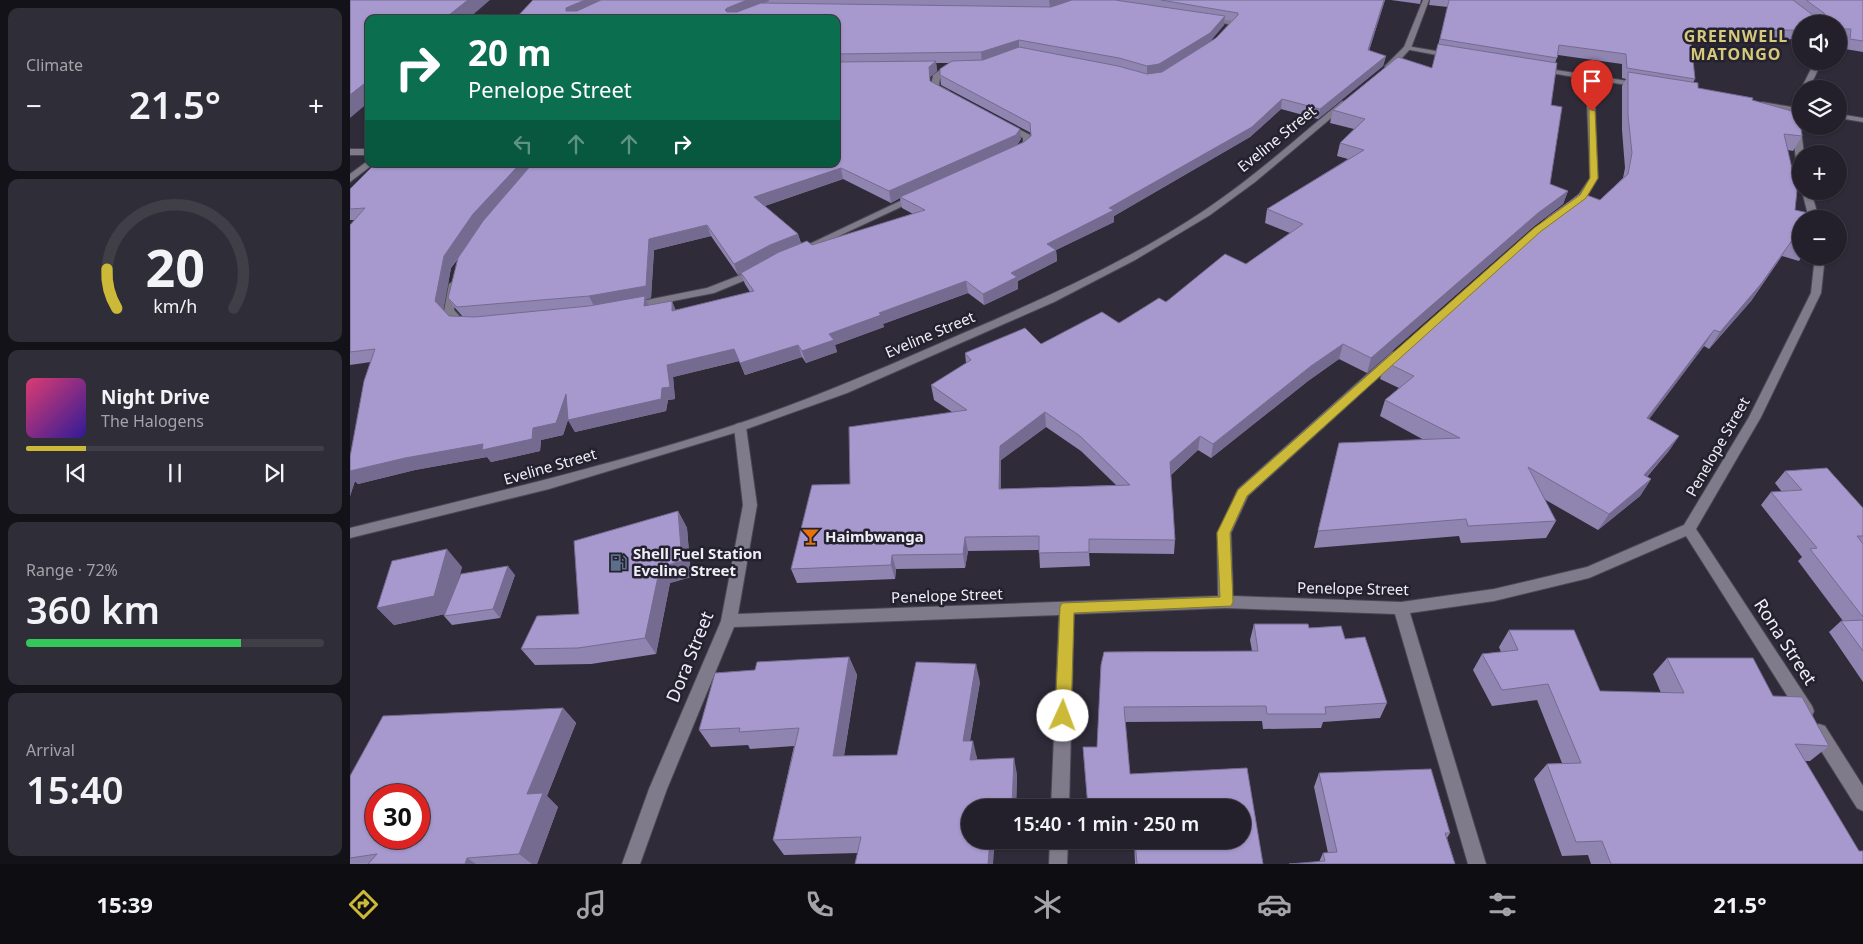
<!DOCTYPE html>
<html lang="en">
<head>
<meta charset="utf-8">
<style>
	body { margin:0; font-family:"Noto Sans",sans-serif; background:#2f2d37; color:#f1f3f6; height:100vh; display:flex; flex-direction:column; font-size:19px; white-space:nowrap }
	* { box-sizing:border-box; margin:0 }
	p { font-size:16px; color:#a3a3a9 }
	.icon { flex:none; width:28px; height:28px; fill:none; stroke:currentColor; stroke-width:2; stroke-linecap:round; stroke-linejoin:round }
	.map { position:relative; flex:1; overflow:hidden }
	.panel { display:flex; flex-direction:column; gap:8px; padding:8px; background:#131218; width:350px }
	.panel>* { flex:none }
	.guide { position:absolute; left:15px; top:15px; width:475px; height:152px; border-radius:10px; box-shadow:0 1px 4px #0004,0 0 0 1px #403e47; background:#0b6e4f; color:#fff; overflow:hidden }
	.fabs { position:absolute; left:1442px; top:15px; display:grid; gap:10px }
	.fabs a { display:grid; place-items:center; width:55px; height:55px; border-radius:50%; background:#23202b; box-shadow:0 1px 4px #0004,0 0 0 1px #403e47; font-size:25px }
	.speed { position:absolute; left:15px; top:784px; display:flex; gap:10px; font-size:25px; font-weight:700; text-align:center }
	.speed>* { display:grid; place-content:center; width:65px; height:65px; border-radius:50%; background:#23202b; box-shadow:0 1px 4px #0004,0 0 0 1px #403e47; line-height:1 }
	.speed .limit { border:8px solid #d22; background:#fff; color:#111 }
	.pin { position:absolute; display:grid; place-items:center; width:42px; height:42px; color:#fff; margin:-51px -21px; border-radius:50% 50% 50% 0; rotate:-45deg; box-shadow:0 0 5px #0007 }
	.pin .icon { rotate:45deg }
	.me { position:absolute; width:55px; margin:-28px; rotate:2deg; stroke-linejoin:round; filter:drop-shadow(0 0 4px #0008) }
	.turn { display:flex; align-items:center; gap:18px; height:105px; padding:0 20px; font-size:22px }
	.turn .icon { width:65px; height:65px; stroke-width:2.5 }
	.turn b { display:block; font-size:35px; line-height:42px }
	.lanes { display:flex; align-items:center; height:48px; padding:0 20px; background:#0003; justify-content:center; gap:25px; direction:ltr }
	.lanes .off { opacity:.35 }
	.big { font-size:38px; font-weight:600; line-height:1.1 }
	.panel .widget { flex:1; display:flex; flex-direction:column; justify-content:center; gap:8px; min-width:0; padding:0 18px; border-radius:10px; background:#2f2d37 }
	.panel .dial { align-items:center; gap:0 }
	.dial svg { height:130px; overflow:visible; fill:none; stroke:#403e47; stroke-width:7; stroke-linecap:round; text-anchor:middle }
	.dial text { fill:#f1f3f6; stroke:none }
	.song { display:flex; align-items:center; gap:15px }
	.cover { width:60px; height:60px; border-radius:8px; background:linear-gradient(135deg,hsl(340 70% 55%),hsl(250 70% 35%)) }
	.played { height:5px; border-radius:2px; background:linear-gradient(90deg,#cdb938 20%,#403e47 20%) }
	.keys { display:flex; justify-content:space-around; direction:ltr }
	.heat { display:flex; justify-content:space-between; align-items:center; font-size:28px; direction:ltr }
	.charge { height:8px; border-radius:4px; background:linear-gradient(90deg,#34c759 72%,#403e47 0) }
	.trip { position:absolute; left:611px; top:799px; width:290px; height:50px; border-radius:25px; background:#23202b; box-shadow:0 1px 4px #0004,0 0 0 1px #403e47; font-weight:600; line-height:50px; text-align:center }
	.menu { display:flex; height:80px; justify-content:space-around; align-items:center; background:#0e0d11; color:#a3a3a9 }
	.menu .icon { width:35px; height:35px }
	.menu .on { color:#cdb938 }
	.menu b { font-size:22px; color:#f1f3f6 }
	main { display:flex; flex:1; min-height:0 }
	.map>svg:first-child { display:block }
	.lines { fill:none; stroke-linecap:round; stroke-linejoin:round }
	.service-casing { stroke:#4b4854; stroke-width:2 }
	.minor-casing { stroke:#4b4854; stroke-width:2 }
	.tertiary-casing { stroke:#4b4854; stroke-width:2 }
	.service { fill:#7f7b8b; fill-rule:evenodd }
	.minor { fill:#7f7b8b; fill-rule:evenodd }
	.tertiary { fill:#7f7b8b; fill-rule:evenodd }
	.wall { fill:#9084b1; fill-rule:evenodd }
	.shaded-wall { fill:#756b90 }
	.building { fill:#a799ce; stroke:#756b90; fill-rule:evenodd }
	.route { fill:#cdb938; stroke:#857824 }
	.labels { text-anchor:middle; stroke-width:5; stroke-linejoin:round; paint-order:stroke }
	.street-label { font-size:15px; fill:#f0eef7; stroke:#25222f }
	.poi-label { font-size:15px; font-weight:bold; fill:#f0eef7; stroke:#25222f; text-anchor:start }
	.far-district-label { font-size:16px; font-weight:bold; letter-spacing:1px; fill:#d6c97b; stroke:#25222f }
	.near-street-label { font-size:18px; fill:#f0eef7; stroke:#25222f }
</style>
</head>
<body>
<main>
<section class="panel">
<div class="widget"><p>Climate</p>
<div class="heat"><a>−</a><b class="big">21.5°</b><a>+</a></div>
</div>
<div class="widget dial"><svg viewBox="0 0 100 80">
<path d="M14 69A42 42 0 1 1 86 69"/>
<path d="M14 69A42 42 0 0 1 8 45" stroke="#cdb938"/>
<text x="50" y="56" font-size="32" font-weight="700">20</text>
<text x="50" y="72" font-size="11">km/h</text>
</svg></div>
<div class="widget">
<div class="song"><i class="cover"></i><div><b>Night Drive</b><p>The Halogens</p></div></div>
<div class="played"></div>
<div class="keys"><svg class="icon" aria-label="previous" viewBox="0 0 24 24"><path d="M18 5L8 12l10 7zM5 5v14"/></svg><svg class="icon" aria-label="pause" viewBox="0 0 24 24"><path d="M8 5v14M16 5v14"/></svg><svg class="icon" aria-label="next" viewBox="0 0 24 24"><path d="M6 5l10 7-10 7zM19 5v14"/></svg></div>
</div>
<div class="widget"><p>Range · 72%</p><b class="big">360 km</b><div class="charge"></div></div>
<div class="widget"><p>Arrival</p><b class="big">15:40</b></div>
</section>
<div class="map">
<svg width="1513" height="864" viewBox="0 0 1513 864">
	<rect width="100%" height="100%" fill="#2f2b39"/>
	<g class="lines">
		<defs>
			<g id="service">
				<path d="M858 17 883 21 886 23 883 25 856 20V18Z"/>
				<path d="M597 65 604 67 590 78 589 86 599 91V95H596L581 87 583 75Z"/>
				<path d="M653 124H659L680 135V145L670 152H664V148L673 142V138L653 128Z"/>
				<rect x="0" y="149" width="19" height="6"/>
				<path d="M567 193 572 196 570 198 459 250H453L451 248Z"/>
				<path d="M406 269 410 270V274L364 293 282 309 277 306 282 303 357 288Z"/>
				<path d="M104 281 109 284 104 310 114 321 120 322 121 324 120 326H107L94 311 99 284Z"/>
			</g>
			<g id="minor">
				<path d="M1057 46 1103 54 1107 56 1103 58 1055 49 1053 48Z"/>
				<path d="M1465 61H1472L1459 89H1451Z"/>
				<path d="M1186 67 1291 83 1295 85 1291 87 1244 80 1248 178 1236 198 1223 207 1218 204 1229 194 1240 178 1236 79 1189 71H1186Z"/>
				<path d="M1448 95H1451L1450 108 1451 113H1449L1454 154H1451V174L1447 171 1441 112 1408 104 1412 102 1442 107Z"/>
				<path d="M1489 114 1513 118V122L1489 118Z"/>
				<path d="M19 160V164L22 165 0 182V174Z"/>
				<path d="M1452 191H1461L1469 219H1459Z"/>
				<path d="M1465 256H1475L1471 293 1411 417 1346 529 1462 706 1464 711 1462 716 1456 719 1450 716 1336 536 1239 578 1144 601 1060 613 1136 864H1118L1045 614 876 608 724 614 719 808H701L709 615 384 627 317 789 290 864H272L299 789 371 621 393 505 384 427 386 424 390 423 396 427 407 505 388 614 868 596 867 533 888 489 1042 352 1046 351 1052 355 1050 358 898 496 881 533 883 596 1051 602 1144 589 1237 567 1334 525 1399 417 1461 293Z"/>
				<path d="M1469 724 1475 726 1513 786V811L1507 808 1463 738 1461 732 1463 726Z"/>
				<path d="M700 840H718L717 864H699Z"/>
			</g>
			<g id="tertiary">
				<path d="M1073 0H1079L1061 48 1041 70H1035V66L1054 47Z"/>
				<path d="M992 101 999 103 905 182 860 215 785 260 704 302 497 393 394 430 199 489 0 538V528C130 496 260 466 387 424 465 398 540 365 616 332 698 297 780 260 855 210 903 178 947 138 992 101Z"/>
			</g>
		</defs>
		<use href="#service" class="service-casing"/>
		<use href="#minor" class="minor-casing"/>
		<use href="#tertiary" class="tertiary-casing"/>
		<use href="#service" class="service"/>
		<use href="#minor" class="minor"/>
		<use href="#tertiary" class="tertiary"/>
	</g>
	<g class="wall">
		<path d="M183 0H1035L1019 51 1036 56 1033 66 968 119 931 109 900 137 764 216V222L706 250 707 261 668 281V289L634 305 618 293 533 324 534 327 485 345 487 352 456 363 452 357 395 375 389 361 323 377 325 399 318 400 316 411 225 432 218 420 213 435 191 440 190 451 141 462 137 457 65 470 8 484 5 481 0 496V457L21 362 0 365V225L5 220H0V189L486 164V19ZM875 20 882 21 866 38 859 42 874 25ZM586 63H600L590 75 591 85 681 133V136L674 142 667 145 671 139 580 81V77L587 71ZM493 179 541 203 550 198 552 208 563 214 462 245 451 243 448 234 415 206ZM361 236 388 275 391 274 395 284 400 292 326 310 299 305 296 299 301 298 304 250ZM108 259 98 298 106 309 113 317 99 316 93 310 101 268Z"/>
		<path d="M1041 0H1071L1070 4Z"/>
		<path d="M1080 0H1513V52L1495 49 1496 39H1489V24H1451V39L1341 41 1345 79 1343 83 1348 88 1402 100 1452 136 1443 151 1438 150 1445 210 1451 219V256H1452L1449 261 1432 256 1401 301 1359 349 1354 346 1299 419 1329 436 1318 452 1297 477 1301 479 1290 496 1248 530 1194 499 1206 521 1196 538 1111 543 1109 536 964 548 989 443 1074 440 1030 416 1035 400 1049 388 1030 379 1035 362 1250 200 1273 178 1275 168 1272 130V86L1276 79 1272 78V64L1208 55 1205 63 1201 105 1200 184 1218 191 1213 204 1183 227 1017 373 989 359 958 381 861 458 848 450 821 475 825 540 824 554 739 553 740 566 690 568 689 550 618 551 615 568 546 569 545 579 447 583 441 569 500 484 602 412 584 400 581 385 616 363 615 353 691 344 769 323 896 264 940 233 915 223 917 209 998 159 987 156 990 143 1004 129 980 123 983 110 1082 68 1098 7 1079 5ZM696 427 731 451 766 485 651 489V460Z"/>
		<path d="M1435 471 1513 508V682L1479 632 1491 621H1493L1448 561 1452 557 1411 505 1421 492H1432L1425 483Z"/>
		<path d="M328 511 337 528 341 577 320 583 306 654 241 664 185 665 171 649 229 614Z"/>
		<path d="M112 567 108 581 165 575 150 618 102 625 94 616 95 614 44 625 27 608Z"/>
		<path d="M904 624H958L959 628 991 626 995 639 1015 637 1037 703 1030 718 973 722 971 728 913 729 912 721 775 722 780 774 897 768 913 864H785L784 840H892V808H738L733 747H747L751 665 754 652 902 651 900 640Z"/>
		<path d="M1159 630 1250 691 1311 693 1303 674 1317 658 1423 696 1479 746 1460 761H1455L1513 864H1241L1238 855 1212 856 1184 779 1197 764 1212 763 1187 700 1142 706 1123 670 1132 654 1151 652 1149 647Z"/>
		<path d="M499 657 507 675 494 756 547 755 630 682 620 741 627 758V759L667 774 666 808H620L508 853 434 855 423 840 444 746 400 749 398 745 361 747 349 730 405 670Z"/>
		<path d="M213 708 226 723 197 796 208 807 187 864H0V776Z"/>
		<path d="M969 773 1100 833 1097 838 1105 864 969 862 973 853H978L964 787Z"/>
	</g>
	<g class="shaded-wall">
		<path d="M118 0H140L118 19H94Z"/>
		<path d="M235 0H259L220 17 216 11V8Z"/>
		<path d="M397 0H419V1L379 17 375 10 377 8Z"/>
		<path d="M699 0H725L700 8Z"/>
		<path d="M1034 0H1035L1016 60 1018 50Z"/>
		<path d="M875 16 874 25 859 43 808 74 797 76V66Z"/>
		<path d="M669 40V49L632 62 631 52Z"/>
		<path d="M1036 56 1033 66 968 119 970 109Z"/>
		<path d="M586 61 587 71 580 77 581 91 579 67Z"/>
		<path d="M19 80V102L0 118V95Z"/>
		<path d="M932 99 931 109 900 137 764 216V222L706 250 707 261 668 281V289L634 305 633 294 661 273 697 244 759 208Z"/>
		<path d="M670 129 671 139 667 145 550 197V198L541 203 539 191Z"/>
		<path d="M170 164H186L130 226 101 268 93 312 85 301 94 256 123 214Z"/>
		<path d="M491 168 493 179 408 208 404 197Z"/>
		<path d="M1218 191 1213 204 1183 227 1017 373 1021 358 1188 213Z"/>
		<path d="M357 225 361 236 304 250 301 298 296 299 300 308H245L239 296 299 239Z"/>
		<path d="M448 234 451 245 423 256 388 275 384 264 420 245Z"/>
		<path d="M1443 239 1401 301 1359 349 1370 332Z"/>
		<path d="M616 281 618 293 533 324 534 327 485 345 487 352 456 363 452 351 479 334 529 313Z"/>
		<path d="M322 301 327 313 322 311Z"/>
		<path d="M1364 330 1354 346 1287 435 1297 418Z"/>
		<path d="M993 344 989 359 958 381 861 458 863 444 961 366Z"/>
		<path d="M448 345 452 357 395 375 390 363Z"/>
		<path d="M384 349 389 361 323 377 325 399 318 400 316 411 225 432 218 420 213 435 191 440 190 451 141 462 137 457 65 470 8 484 5 481 0 496V471L183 428 216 394 312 388 317 365Z"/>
		<path d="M695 412 696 427 651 460V503L649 489 650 446Z"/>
		<path d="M850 436 848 450 819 476 820 462Z"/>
		<path d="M1329 436 1318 452 1283 492 1294 475Z"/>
		<path d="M1301 479 1290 496 1248 530 1259 514Z"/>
		<path d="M328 511 337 528 341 577 320 583 306 654 295 638 310 567Z"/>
		<path d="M615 537 618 551 615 568 613 554Z"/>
		<path d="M97 549 112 567 100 613 44 625 27 608Z"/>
		<path d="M542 555 546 569 545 579 541 565Z"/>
		<path d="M158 566 165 575 150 618 143 609Z"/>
		<path d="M499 657 507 675 491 773 483 756Z"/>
		<path d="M626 664 630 682 617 758 613 741Z"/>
		<path d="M213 708 226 723 197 796 208 807 187 864H182L169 854 177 794Z"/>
		<path d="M623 741 627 758 624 776 620 760Z"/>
		<path d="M664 758 667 774 666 808H662Z"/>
		<path d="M640 840H645L643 864H638Z"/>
		<path d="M117 858 126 864H115Z"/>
	</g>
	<g class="building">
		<path d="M0 0H118L94 19H19V80L0 95Z"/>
		<path d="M183 0H235L216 8V11H227L251 0H397L377 8 375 10 377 12H387L411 3 701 7 722 0H765L875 16 860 33 809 64 797 66 769 58 669 40 631 52 486 54V19H165Z"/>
		<path d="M811 0H1034L1018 50 1036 56 970 109 932 99 902 127 759 208 764 210 697 244 706 250 661 273 667 277 633 294 616 281 529 313 531 315 479 334 484 340 452 351 448 345 390 363 384 349 317 365 320 387 312 388 311 399 218 420 216 394 206 423 183 428 182 439 132 450 133 444 55 458 0 471V457L14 381 25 349 0 352V225L15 208 0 209V189L25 164H170L123 214 94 256 85 301 99 316 125 317 239 306 295 296 294 306 322 301V311L404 291 391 273 429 252 457 241 462 245 575 210 550 197 674 142 681 136 680 123 590 75V69L602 61 633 60 669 47 768 66 797 74 812 72 866 38 888 15V13Z"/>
		<path d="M1099 0H1443L1464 16H1475L1474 13 1456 0H1513V41L1500 39 1501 29H1489V24H1451V30L1340 31 1345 79 1277 68 1276 54 1209 45 1207 58 1090 39Z"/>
		<path d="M1088 44 1207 63 1201 105 1212 107 1200 184 1218 191 1188 213 1021 358 993 344 961 366 863 444 850 436 820 462 825 540 739 539V552L689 553V536L615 537 613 554 542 555 541 565 441 569 462 485 500 484 499 427 617 410 581 385 621 360 615 353 675 328 691 344 752 312 769 323 809 298 816 302 875 254 896 264 953 224 917 209 1014 150 990 143 1015 119 983 110 1048 57 1082 68ZM695 412 730 436 780 485 649 489 650 446Z"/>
		<path d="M586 61 579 67 580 81 670 129 666 135 539 191 491 168 404 197 448 234 420 245 384 264 357 225 299 239 296 286 239 296 107 307 98 298 108 258 133 221 182 164H486V62Z"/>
		<path d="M1278 72 1348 83V88L1403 98 1402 100 1449 113 1452 136 1434 134 1447 190 1445 210 1463 214 1462 219H1451V242L1443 239 1411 284 1370 332 1364 330 1297 418 1329 436 1294 475 1301 479 1259 514 1178 467 1206 521 1118 526 1116 519 968 531 989 443 1110 438 1035 400 1064 376 1035 362 1198 217 1231 193 1250 200 1278 174 1282 153 1278 115Z"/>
		<path d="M1477 468 1513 508V536H1507L1513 544V617L1460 549 1467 548 1421 492 1452 490 1435 471Z"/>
		<path d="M328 511 332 561 310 567 295 638 228 648 171 649 187 616 229 614 224 541Z"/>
		<path d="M97 549 84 596 27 608 42 561Z"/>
		<path d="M158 566 143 609 94 616 111 574Z"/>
		<path d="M1513 620V651L1491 621Z"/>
		<path d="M904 624H958L959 628 991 626 995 639 1015 637 1037 703 975 707 976 714H917L916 706 774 707 780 774 897 768 913 864H787L785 840H892V808H738L733 747H747L751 665 754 652 908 651Z"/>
		<path d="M1159 630H1224L1250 691 1334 693 1317 658H1403L1423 696 1452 697 1479 746 1445 744 1509 851H1513V864H1261L1252 841 1226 842 1197 764 1231 763 1198 684 1152 690 1132 654 1168 650Z"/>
		<path d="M499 657 483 756 547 755 566 662 626 664 613 741H623L620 760 664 758 662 806 643 807V808H620V840H640L638 864H505L511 837 423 840 449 728 389 732 390 728 349 730 365 673 405 670 407 662Z"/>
		<path d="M213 708 177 794 193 793 169 854 117 858 115 864H18L27 854 0 858V776L33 716ZM26 795H69V838H26Z"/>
		<path d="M1081 769 1100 833H1095L1105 864H939L975 861 973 853 987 852 969 773Z"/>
	</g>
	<path class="route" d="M1239 109 1245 111 1248 178 1236 198 1190 232 897 496 880 533 883 602 881 606 724 613 721 716 718 721 713 724 708 721 705 716 710 607 712 603 870 597 867 533 888 490 1184 228 1230 195 1240 178Z"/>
	<defs>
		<symbol id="bar-bare" viewBox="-9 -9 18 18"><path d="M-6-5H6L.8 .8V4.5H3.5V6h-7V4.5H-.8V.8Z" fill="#e8710a" stroke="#25222f" stroke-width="2.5" paint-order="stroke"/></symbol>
		<symbol id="fuel-bare" viewBox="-9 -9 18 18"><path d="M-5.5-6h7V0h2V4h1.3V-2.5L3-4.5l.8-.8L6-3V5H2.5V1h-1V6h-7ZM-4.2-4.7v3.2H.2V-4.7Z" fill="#5c6f8a" stroke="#25222f" stroke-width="2.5" paint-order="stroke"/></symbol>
	</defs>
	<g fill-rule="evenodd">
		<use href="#bar-bare" x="448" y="524" width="25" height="25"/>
		<use href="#fuel-bare" x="256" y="550" width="25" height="25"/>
	</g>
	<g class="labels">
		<g class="street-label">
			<text transform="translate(927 139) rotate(-39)" y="5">Eveline Street</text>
			<text transform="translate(580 335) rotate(-23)" y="5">Eveline Street</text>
			<text transform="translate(1368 447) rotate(-60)" y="5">Penelope Street</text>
			<text transform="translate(200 467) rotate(-16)" y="5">Eveline Street</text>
			<text transform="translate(1003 589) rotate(1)" y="5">Penelope Street</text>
			<text transform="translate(597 596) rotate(-2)" y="5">Penelope Street</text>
		</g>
		<g class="poi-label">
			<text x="475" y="542">Haimbwanga</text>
			<text x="283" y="559">Shell Fuel Station<tspan x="283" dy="17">Eveline Street</tspan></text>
		</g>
		<g class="far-district-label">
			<text x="1386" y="42">GREENWELL<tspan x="1386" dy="18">MATONGO</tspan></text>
		</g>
		<g class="near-street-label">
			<text transform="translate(1435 642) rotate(57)" y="6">Rona Street</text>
			<text transform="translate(340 657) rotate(-68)" y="6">Dora Street</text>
		</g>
	</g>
</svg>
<div class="fabs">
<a><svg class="icon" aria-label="sound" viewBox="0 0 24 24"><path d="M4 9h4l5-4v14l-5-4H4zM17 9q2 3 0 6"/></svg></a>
<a><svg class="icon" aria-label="layers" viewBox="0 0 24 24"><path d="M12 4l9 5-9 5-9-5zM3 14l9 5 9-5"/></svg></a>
<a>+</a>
<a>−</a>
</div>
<div class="speed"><div class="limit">30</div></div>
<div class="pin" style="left:1242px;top:111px;background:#d93025"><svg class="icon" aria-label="arrive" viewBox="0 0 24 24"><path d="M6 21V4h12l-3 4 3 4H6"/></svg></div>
<svg class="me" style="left:713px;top:716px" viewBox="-20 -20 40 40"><circle r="19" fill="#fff"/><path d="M0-13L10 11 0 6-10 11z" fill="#cdb938"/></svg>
<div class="trip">15:40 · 1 min · 250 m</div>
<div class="guide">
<div class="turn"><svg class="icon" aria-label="right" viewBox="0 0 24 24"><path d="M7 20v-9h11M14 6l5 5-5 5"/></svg><div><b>20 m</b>Penelope Street</div></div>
<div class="lanes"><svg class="icon off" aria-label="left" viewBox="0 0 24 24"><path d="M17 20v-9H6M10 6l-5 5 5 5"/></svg><svg class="icon off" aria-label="ahead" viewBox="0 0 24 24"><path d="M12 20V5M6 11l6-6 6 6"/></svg><svg class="icon off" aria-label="ahead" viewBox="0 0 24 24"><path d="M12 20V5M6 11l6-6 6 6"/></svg><svg class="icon" aria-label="right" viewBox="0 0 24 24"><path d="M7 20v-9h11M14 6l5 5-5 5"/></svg></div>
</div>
</div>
</main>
<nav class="menu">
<b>15:39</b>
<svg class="icon on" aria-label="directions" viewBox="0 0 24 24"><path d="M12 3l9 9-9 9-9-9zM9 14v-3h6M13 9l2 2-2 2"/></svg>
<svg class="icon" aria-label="music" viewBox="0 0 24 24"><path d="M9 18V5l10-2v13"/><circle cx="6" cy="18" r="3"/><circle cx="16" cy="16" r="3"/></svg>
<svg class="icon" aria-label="phone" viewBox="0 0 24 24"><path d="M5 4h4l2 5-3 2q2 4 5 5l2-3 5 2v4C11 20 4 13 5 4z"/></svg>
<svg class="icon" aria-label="climate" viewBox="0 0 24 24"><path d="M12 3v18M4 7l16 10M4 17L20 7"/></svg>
<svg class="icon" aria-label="car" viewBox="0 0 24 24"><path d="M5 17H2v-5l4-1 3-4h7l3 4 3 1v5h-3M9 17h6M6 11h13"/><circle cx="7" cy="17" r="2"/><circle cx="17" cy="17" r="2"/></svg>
<svg class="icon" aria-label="filters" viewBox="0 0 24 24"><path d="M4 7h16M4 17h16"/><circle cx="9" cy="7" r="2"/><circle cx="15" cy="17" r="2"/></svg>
<b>21.5°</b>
</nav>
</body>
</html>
